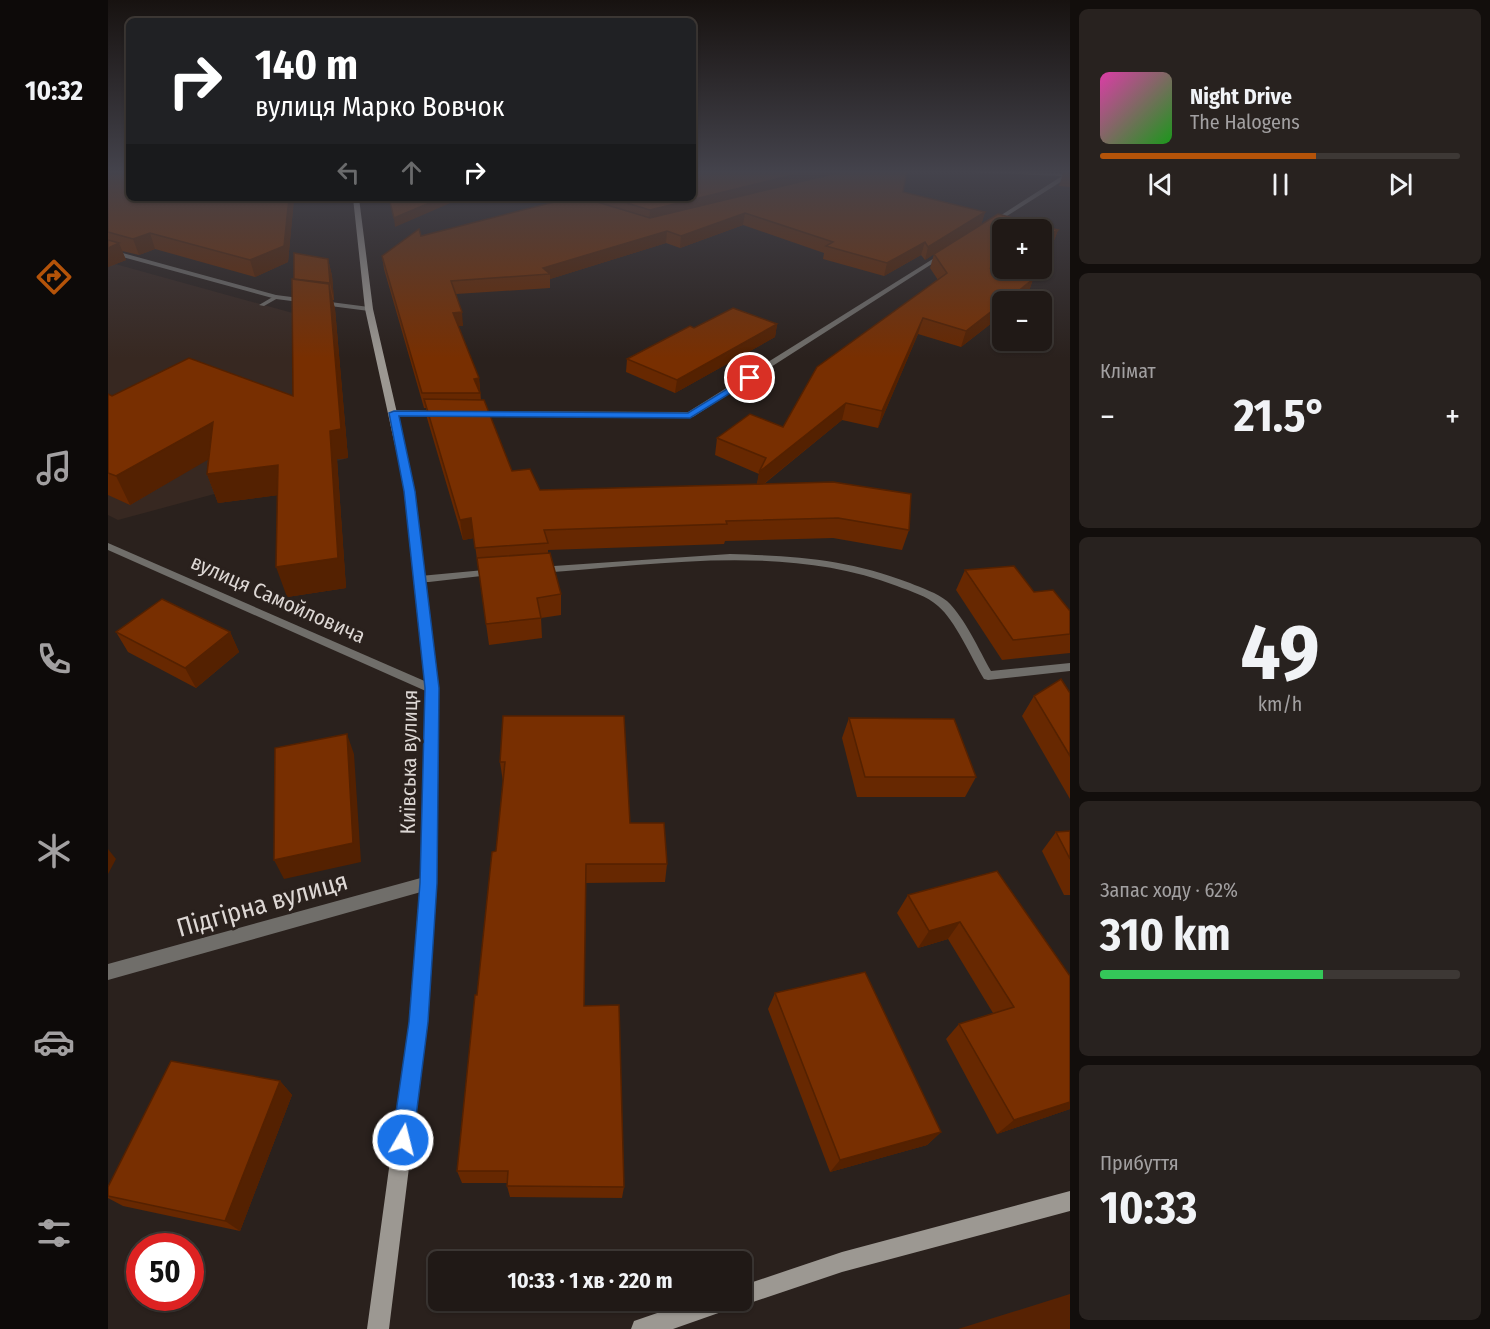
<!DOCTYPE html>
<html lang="uk">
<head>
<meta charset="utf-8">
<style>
	body { margin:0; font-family:"Fira Sans Condensed",sans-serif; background:#28221f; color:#f1f3f6; height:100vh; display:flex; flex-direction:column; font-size:22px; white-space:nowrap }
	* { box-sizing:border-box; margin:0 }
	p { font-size:20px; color:#a2a0a1 }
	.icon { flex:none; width:33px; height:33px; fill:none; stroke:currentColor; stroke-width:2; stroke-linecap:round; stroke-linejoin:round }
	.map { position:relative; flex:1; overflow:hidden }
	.side { display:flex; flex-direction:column; gap:9px; padding:9px; background:#120e0c; width:420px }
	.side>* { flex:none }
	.top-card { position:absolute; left:18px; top:18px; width:570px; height:183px; border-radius:9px; box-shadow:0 2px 4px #0004,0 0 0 2px #3d3835; background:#202124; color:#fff; overflow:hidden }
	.fabs { position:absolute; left:884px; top:219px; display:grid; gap:12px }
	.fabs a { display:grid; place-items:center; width:60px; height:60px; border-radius:9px; background:#201916; box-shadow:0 2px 4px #0004,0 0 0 2px #3d3835; font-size:30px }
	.speed { position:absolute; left:18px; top:1233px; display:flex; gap:12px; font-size:30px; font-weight:700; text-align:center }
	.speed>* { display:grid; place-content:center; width:78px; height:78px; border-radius:50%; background:#201916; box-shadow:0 2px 4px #0004,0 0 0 2px #3d3835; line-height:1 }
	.speed .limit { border:9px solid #d22; background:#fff; color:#111 }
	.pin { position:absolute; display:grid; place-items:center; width:51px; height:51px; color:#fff; margin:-26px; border:3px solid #fff; border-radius:50%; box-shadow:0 2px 6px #0007 }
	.me { position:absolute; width:66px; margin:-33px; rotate:8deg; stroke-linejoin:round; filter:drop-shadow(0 0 4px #0008) }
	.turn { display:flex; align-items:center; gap:21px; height:126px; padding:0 30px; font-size:27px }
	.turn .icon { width:78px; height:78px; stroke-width:2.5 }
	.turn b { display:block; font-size:42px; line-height:51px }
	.lanes { display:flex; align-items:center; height:57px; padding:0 30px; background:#0003; justify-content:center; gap:30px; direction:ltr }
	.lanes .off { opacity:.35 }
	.big { font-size:45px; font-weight:700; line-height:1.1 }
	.side .card { flex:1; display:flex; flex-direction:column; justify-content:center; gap:9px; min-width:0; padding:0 21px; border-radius:9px; background:#28221f }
	.side .dial { align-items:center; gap:0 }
	.dial b { font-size:78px; line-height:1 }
	.song { display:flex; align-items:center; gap:18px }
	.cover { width:72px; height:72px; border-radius:9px; background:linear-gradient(135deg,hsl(320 70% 55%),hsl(120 70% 35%)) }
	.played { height:6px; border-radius:3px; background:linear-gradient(90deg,#b45309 60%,#3d3835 60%) }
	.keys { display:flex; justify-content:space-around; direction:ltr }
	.heat { display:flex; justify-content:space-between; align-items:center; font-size:33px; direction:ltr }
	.charge { height:9px; border-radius:4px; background:linear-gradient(90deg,#34c759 62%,#3d3835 0) }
	.trip { position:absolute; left:320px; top:1251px; width:324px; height:60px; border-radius:9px; background:#201916; box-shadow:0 2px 4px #0004,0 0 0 2px #3d3835; font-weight:700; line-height:60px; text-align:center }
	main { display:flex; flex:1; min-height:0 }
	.menu { display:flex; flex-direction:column; width:108px; justify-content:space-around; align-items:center; background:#0d0a09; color:#a2a0a1 }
	.menu .icon { width:42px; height:42px }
	.menu .active { color:#b45309 }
	.menu b { font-size:27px; color:#f1f3f6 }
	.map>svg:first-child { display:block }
	.built { fill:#372821 }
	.green { fill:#572203 }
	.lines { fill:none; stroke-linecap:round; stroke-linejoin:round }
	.lane { fill:#706e6a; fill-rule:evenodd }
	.street { fill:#706e6a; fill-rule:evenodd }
	.secondary { fill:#9c9892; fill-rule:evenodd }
	.wall { fill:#672801; fill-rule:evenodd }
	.shaded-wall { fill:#542101 }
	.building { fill:#782f01; stroke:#542101; stroke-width:1.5 }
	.route { fill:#1a73e8; stroke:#114b97; stroke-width:1.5 }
	.labels { text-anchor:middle; stroke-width:6; stroke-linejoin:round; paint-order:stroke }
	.street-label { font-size:21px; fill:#ddd7d4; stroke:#2a211d }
	.near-street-label { font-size:26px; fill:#ddd7d4; stroke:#2a211d }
</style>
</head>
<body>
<main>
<nav class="menu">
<b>10:32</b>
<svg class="icon active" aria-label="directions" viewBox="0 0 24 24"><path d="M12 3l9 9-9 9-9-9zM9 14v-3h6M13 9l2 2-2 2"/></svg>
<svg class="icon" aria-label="music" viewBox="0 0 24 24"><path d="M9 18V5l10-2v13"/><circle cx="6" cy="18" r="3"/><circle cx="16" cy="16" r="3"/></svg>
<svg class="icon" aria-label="phone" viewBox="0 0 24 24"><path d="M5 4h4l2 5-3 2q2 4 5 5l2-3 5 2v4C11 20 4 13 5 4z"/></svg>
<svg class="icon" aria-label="climate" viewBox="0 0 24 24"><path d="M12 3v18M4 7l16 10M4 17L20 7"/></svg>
<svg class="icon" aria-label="car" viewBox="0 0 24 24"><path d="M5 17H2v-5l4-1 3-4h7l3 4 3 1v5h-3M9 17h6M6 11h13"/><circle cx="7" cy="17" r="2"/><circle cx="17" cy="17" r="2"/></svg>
<svg class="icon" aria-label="filters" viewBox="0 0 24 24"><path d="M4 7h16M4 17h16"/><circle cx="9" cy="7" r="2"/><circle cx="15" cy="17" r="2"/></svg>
</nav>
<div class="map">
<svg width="962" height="1329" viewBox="0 0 962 1329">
	<rect width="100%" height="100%" fill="#2a211d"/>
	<path class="built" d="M0 262 228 325 240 458 10 520 0 515Z"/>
	<path class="green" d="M962 1294V1329H850Z"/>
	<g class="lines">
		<g class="lane">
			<path d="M168 295 171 297 170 298 156 306 151 305Z"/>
			<path d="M622 554C689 556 739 559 802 583 814 588 829 593 839 601 857 618 871 650 883 671L962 663V671L880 680 876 679C864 659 847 620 830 606 819 596 802 591 789 586 676 543 549 565 431 573L426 570 431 567Z"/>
			<path d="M387 569 391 570 392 572 391 574 321 582H312L307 579 312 576Z"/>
		</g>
		<g class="street">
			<path d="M836 171 960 173 962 176 883 226 881 223 954 176Z"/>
			<path d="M446 198H455L474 205 469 206Z"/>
			<path d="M0 249 168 295 261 307 265 309 261 311 168 299 0 253Z"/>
			<path d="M836 252 841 253 585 417H366L362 414 366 411 580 412Z"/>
			<path d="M286 410 333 411 337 414 333 417 283 415 282 413Z"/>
			<path d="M0 543 328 686 330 689 328 692H320L0 550Z"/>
			<path d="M320 876 325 878 328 883 325 888 320 890 0 980V964Z"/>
		</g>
		<g class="secondary">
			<path d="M245 198H251L265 309 307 491 330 689 328 883 319 1022 281 1329H259L301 1022 312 883 318 689 297 491 257 309Z"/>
			<path d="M962 1191V1211L734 1272 633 1306 628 1304 626 1307 619 1310 565 1329H523L526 1321 587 1300H633V1286L734 1252Z"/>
		</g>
	</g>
	<g class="wall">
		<path d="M0 171 21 198H186L180 262 147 277 47 249 31 255 14 251 18 260 0 267Z"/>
		<path d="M962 171V187L951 186 955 174Z"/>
		<path d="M795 192 877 212 873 225 950 230 945 243 894 268H903L897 272 925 279 920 294 894 302V315L853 347 810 334 770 428 734 420 656 484 801 530 794 550 725 538 617 541 616 544 440 550V553L453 594V615L433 618 434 638 381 645 366 538 355 540 319 418 318 408H316L276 269 274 256 313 236 483 200V198H585ZM635 225 716 253 715 259 776 276 813 255 817 260 826 254 822 268 830 280 675 427 609 438 607 455 651 474 649 484 432 490 404 471 373 400 371 378 350 326H355L348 294 442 288V279L558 243 572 248Z"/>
		<path d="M220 259 224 276 226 300H225L227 309 240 458 229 459 238 588 179 597 170 495 110 503 99 474 100 459 22 505 0 495V394L4 396H185L186 280Z"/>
		<path d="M669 324 667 337 567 393 518 372 519 359 586 328Z"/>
		<path d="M857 570 926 592 962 611V653L894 660 848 590Z"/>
		<path d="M8 632H122L131 652 88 688 20 652Z"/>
		<path d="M962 693V799L914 716 926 696Z"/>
		<path d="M395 716 522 823 559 864 557 882 478 883 476 1006 516 1187 514 1198 402 1197 399 1186V1183H354L349 1171 369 995 388 851 395 782 392 762Z"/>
		<path d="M741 718 868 777 857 797H749L734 738Z"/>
		<path d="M962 831V895H956L934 851 948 832Z"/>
		<path d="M889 871 962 1109 889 1134 838 1039 851 1024 885 1013 840 939 810 948 789 913 800 895Z"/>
		<path d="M667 993 833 1132 819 1145 722 1172 660 1009Z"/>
		<path d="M172 1081 184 1095 132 1231 15 1206 0 1198V1187Z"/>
	</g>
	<g class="shaded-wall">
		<path d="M0 171H18L0 183Z"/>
		<path d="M701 171H754L541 222 542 210Z"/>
		<path d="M181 198H186L180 262 147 277 142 260Z"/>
		<path d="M333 198H354L287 227 286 218Z"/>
		<path d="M877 212 873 225 817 260 820 247Z"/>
		<path d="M637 213 635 225 572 248 573 236Z"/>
		<path d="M950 230 945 243 933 251V239Z"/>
		<path d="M559 231 558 243 442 279V274L435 268Z"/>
		<path d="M42 233 47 249 31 255 25 239Z"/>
		<path d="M817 242 813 255 776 276 779 263Z"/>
		<path d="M11 243 18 260 0 267V248Z"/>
		<path d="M220 259 224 276 226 300 222 283Z"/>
		<path d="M894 262V268H903L878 283 883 268Z"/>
		<path d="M925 279 920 294 911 302H897Z"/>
		<path d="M221 284 227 309 240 458 229 459 238 588 179 597 168 567 222 431Z"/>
		<path d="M894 303V315L853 347 858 331Z"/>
		<path d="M354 312 355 326H347L345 313Z"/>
		<path d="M815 318 810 334 770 428 774 411Z"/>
		<path d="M669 324 667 337 567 393 569 380Z"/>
		<path d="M371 378 372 393H368L366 379Z"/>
		<path d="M738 403 734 420 648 490 651 472Z"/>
		<path d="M105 422 115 451 22 505 8 476Z"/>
		<path d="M170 465 179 494 110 503 99 474Z"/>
		<path d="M363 518 366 538 355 540 352 520Z"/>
		<path d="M122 632 131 652 88 688 77 668Z"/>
		<path d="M239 734 246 754 253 862 176 879 166 860Z"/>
		<path d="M0 849 8 859 0 874Z"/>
		<path d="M852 922 840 939 810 948 821 931Z"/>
		<path d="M172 1081 184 1095 132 1231 117 1221Z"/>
		<path d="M962 1102V1109L889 1134 906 1120Z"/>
		<path d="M833 1132 819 1145 722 1172 732 1160Z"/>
	</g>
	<g class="building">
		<path d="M16 171H21V198H181L176 246 142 260 42 233 25 239 0 232V175L16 172Z"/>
		<path d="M585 171H701L542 210 502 198H585Z"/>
		<path d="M737 171H799L795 192 877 212 820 247 817 242 779 263 718 246 725 242 637 213 573 236 559 231 435 268 442 274 343 281 354 312 345 313 371 378 366 379 372 393H314L274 256 311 229 313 236 462 198H476L542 218Z"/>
		<path d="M959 171H962V175L955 174Z"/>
		<path d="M281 198H333L286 218Z"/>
		<path d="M890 214 950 230 933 239V230H894V262L883 268 925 279 897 302H894V303L858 331 815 318 774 411 738 403 651 472 658 458 609 438 642 414 675 427 709 367 839 273 826 254Z"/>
		<path d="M0 240 11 243 0 248Z"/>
		<path d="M186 253 220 259 222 283 186 279Z"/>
		<path d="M184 279 221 284 233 429 222 431 230 558 168 567 170 465 99 474 105 422 8 476 0 473V394L4 396 81 358 185 396Z"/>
		<path d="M625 308 669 324 569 380 519 359 582 326 586 328Z"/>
		<path d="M316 399 376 400 404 471 422 469 432 490 725 482 803 494 801 530 730 518 618 521 619 524 436 530 440 543 367 548 363 518 352 520Z"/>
		<path d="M442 553 453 594 429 598 433 618 378 624 369 558Z"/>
		<path d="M906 566 926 592 945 590 962 611V634L905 640 857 570Z"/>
		<path d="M54 599 122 632 77 668 8 632Z"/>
		<path d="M953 679 962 693V756L926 696Z"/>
		<path d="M395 716H516L522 823H556L559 864H478L476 1006 511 1005 516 1187 399 1186 400 1171H349L367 995H369L384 852 388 851 397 762H392Z"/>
		<path d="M741 718 846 719 868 777H757Z"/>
		<path d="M239 734 245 843 166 860 167 748Z"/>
		<path d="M962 831V859L948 832Z"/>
		<path d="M889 871 962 976V1102L906 1120 851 1024 906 1007 852 922 821 931 800 895Z"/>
		<path d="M757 972 833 1132 732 1160 667 993Z"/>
		<path d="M63 1061 172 1081 117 1221 0 1196V1187Z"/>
	</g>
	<linearGradient id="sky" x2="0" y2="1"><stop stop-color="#171210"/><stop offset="0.48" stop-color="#44434c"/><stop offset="1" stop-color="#44434c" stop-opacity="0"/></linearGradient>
	<rect width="962" height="358" fill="url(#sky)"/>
	<path class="route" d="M642 375 645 376V379L582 418 291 416 307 491 331 688 329 883 320 1022 305 1140 302 1148 295 1151 287 1148 284 1140 301 1022 312 883 317 688 296 491 281 413 286 411 580 413Z"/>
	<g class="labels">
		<g class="street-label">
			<text transform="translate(170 599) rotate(24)" y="7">вулиця Самойловича</text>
			<text transform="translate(301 762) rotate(-89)" y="7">Київська вулиця</text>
		</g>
		<g class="near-street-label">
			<text transform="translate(154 904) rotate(-16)" y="9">Підгірна вулиця</text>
		</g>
	</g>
</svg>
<div class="fabs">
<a>+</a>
<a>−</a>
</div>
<div class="speed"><div class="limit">50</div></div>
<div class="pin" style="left:642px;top:378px;background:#d93025"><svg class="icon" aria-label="arrive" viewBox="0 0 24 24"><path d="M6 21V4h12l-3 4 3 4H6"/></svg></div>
<svg class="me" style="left:295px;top:1140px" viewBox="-20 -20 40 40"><circle r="17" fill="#1a73e8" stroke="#fff" stroke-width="3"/><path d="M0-11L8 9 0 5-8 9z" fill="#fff"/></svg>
<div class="trip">10:33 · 1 хв · 220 m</div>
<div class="top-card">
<div class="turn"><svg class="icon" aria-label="right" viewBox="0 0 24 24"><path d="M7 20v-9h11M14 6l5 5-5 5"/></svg><div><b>140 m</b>вулиця Марко Вовчок</div></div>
<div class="lanes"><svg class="icon off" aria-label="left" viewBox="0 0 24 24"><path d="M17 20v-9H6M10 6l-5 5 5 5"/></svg><svg class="icon off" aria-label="ahead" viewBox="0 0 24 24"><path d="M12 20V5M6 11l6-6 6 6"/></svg><svg class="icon" aria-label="right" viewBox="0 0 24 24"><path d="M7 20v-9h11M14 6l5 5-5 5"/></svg></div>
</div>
</div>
<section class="side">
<div class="card">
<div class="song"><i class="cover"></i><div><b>Night Drive</b><p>The Halogens</p></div></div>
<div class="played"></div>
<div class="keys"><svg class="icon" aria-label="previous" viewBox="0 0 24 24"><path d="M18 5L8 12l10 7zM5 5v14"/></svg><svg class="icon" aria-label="pause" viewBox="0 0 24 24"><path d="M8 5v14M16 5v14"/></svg><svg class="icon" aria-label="next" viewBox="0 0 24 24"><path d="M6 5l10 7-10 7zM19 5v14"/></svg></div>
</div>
<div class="card"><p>Клімат</p>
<div class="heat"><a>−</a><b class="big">21.5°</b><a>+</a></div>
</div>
<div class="card dial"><b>49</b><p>km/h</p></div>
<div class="card"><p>Запас ходу · 62%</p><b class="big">310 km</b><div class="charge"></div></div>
<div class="card"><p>Прибуття</p><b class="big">10:33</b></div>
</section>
</main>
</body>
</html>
